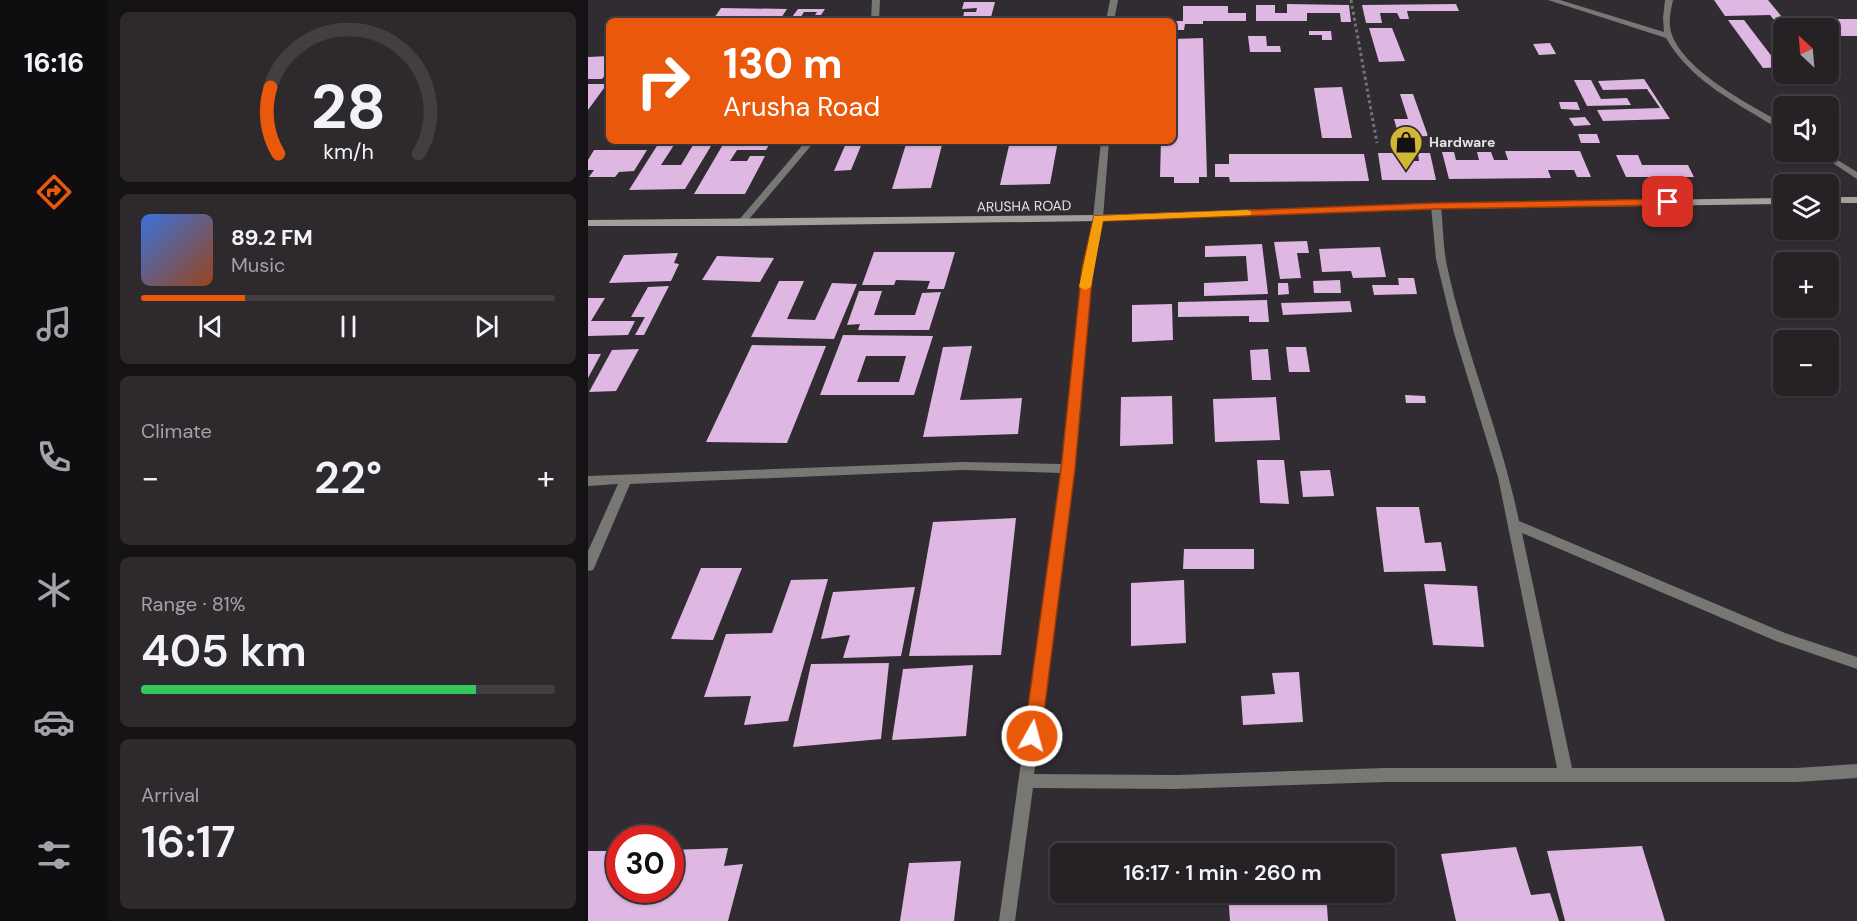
<!DOCTYPE html>
<html lang="en">
<head>
<meta charset="utf-8">
<style>
	body { margin:0; font-family:"DM Sans",sans-serif; background:#2d292d; color:#f1f3f6; height:100vh; display:flex; flex-direction:column; font-size:22px; white-space:nowrap }
	* { box-sizing:border-box; margin:0 }
	p { font-size:20px; color:#a3a3a7 }
	.icon { flex:none; width:33px; height:33px; fill:none; stroke:currentColor; stroke-width:2; stroke-linecap:round; stroke-linejoin:round }
	.map { position:relative; flex:1; overflow:hidden }
	.panel { display:flex; flex-direction:column; gap:12px; padding:12px; background:#141214; width:480px }
	.panel>* { flex:none }
	.top-card { position:absolute; left:18px; top:18px; width:570px; height:126px; border-radius:9px; box-shadow:0 2px 4px #0004,0 0 0 2px #423e42; background:#ea580c; color:#fff; overflow:hidden }
	.needle { width:39px; rotate:334deg }
	.tools { position:absolute; left:1185px; top:18px; display:grid; gap:12px }
	.tools a { display:grid; place-items:center; width:66px; height:66px; border-radius:9px; background:#252125; box-shadow:0 2px 4px #0004,0 0 0 2px #423e42; font-size:30px }
	.speed { position:absolute; left:18px; top:825px; display:flex; gap:12px; font-size:30px; font-weight:700; text-align:center }
	.speed>* { display:grid; place-content:center; width:78px; height:78px; border-radius:50%; background:#252125; box-shadow:0 2px 4px #0004,0 0 0 2px #423e42; line-height:1 }
	.speed .limit { border:9px solid #d22; background:#fff; color:#111 }
	.pin { position:absolute; display:grid; place-items:center; width:51px; height:51px; color:#fff; margin:-26px; border-radius:12px; box-shadow:0 3px 9px #0006 }
	.me { position:absolute; width:66px; margin:-33px; rotate:7deg; stroke-linejoin:round; filter:drop-shadow(0 0 4px #0008) }
	.turn { display:flex; align-items:center; gap:21px; height:126px; padding:0 18px; font-size:27px }
	.turn .icon { width:78px; height:78px; stroke-width:2.5 }
	.turn b { display:block; font-size:42px; line-height:51px }
	.big { font-size:45px; font-weight:600; line-height:1.1 }
	.panel .widget { flex:1; display:flex; flex-direction:column; justify-content:center; gap:9px; min-width:0; padding:0 21px; border-radius:9px; background:#2d292d }
	.panel .dial { align-items:center; gap:0 }
	.dial svg { height:156px; overflow:visible; fill:none; stroke:#423e42; stroke-width:7; stroke-linecap:round; text-anchor:middle }
	.dial text { fill:#f1f3f6; stroke:none }
	.song { display:flex; align-items:center; gap:18px }
	.cover { width:72px; height:72px; border-radius:9px; background:linear-gradient(135deg,hsl(220 70% 55%),hsl(20 70% 35%)) }
	.played { height:6px; border-radius:3px; background:linear-gradient(90deg,#ea580c 25%,#423e42 25%) }
	.keys { display:flex; justify-content:space-around; direction:ltr }
	.heat { display:flex; justify-content:space-between; align-items:center; font-size:33px; direction:ltr }
	.charge { height:9px; border-radius:4px; background:linear-gradient(90deg,#34c759 81%,#423e42 0) }
	.trip { position:absolute; left:462px; top:843px; width:345px; height:60px; border-radius:9px; background:#252125; box-shadow:0 2px 4px #0004,0 0 0 2px #423e42; font-weight:600; line-height:60px; text-align:center }
	main { display:flex; flex:1; min-height:0 }
	.tab-bar { display:flex; flex-direction:column; width:108px; justify-content:space-around; align-items:center; background:#0f0d0f; color:#a3a3a7 }
	.tab-bar .icon { width:42px; height:42px }
	.tab-bar .on { color:#ea580c }
	.tab-bar b { font-size:27px; color:#f1f3f6 }
	.map>svg:first-child { display:block }
	.building { fill:#deb8e2; fill-rule:evenodd }
	.lines { fill:none; stroke-linecap:round; stroke-linejoin:round }
	.path { stroke:#767176; stroke-width:3; stroke-dasharray:3 3; stroke-linecap:butt }
	.minor { fill:#777773; fill-rule:evenodd }
	.tertiary { fill:#777773; fill-rule:evenodd }
	.secondary { fill:#a1a09a; fill-rule:evenodd }
	.route { fill:#ea580c; stroke:#983908; stroke-width:1.5 }
	.slow { fill:#f59e0b }
	.labels { text-anchor:middle; stroke-width:6; stroke-linejoin:round; paint-order:stroke }
	.far-poi-label { font-size:14px; font-weight:bold; fill:#e5e1e5; stroke:#312c31; text-anchor:start }
	.far-street-label { font-size:14px; fill:#e5e1e5; stroke:#312c31 }
</style>
</head>
<body>
<main>
<nav class="tab-bar">
<b>16:16</b>
<svg class="icon on" aria-label="directions" viewBox="0 0 24 24"><path d="M12 3l9 9-9 9-9-9zM9 14v-3h6M13 9l2 2-2 2"/></svg>
<svg class="icon" aria-label="music" viewBox="0 0 24 24"><path d="M9 18V5l10-2v13"/><circle cx="6" cy="18" r="3"/><circle cx="16" cy="16" r="3"/></svg>
<svg class="icon" aria-label="phone" viewBox="0 0 24 24"><path d="M5 4h4l2 5-3 2q2 4 5 5l2-3 5 2v4C11 20 4 13 5 4z"/></svg>
<svg class="icon" aria-label="climate" viewBox="0 0 24 24"><path d="M12 3v18M4 7l16 10M4 17L20 7"/></svg>
<svg class="icon" aria-label="car" viewBox="0 0 24 24"><path d="M5 17H2v-5l4-1 3-4h7l3 4 3 1v5h-3M9 17h6M6 11h13"/><circle cx="7" cy="17" r="2"/><circle cx="17" cy="17" r="2"/></svg>
<svg class="icon" aria-label="filters" viewBox="0 0 24 24"><path d="M4 7h16M4 17h16"/><circle cx="9" cy="7" r="2"/><circle cx="15" cy="17" r="2"/></svg>
</nav>
<section class="panel">
<div class="widget dial"><svg viewBox="0 0 100 80">
<path d="M14 69A42 42 0 1 1 86 69"/>
<path d="M14 69A42 42 0 0 1 10 35" stroke="#ea580c"/>
<text x="50" y="56" font-size="32" font-weight="700">28</text>
<text x="50" y="72" font-size="11">km/h</text>
</svg></div>
<div class="widget">
<div class="song"><i class="cover"></i><div><b>89.2 FM</b><p>Music</p></div></div>
<div class="played"></div>
<div class="keys"><svg class="icon" aria-label="previous" viewBox="0 0 24 24"><path d="M18 5L8 12l10 7zM5 5v14"/></svg><svg class="icon" aria-label="pause" viewBox="0 0 24 24"><path d="M8 5v14M16 5v14"/></svg><svg class="icon" aria-label="next" viewBox="0 0 24 24"><path d="M6 5l10 7-10 7zM19 5v14"/></svg></div>
</div>
<div class="widget"><p>Climate</p>
<div class="heat"><a>−</a><b class="big">22°</b><a>+</a></div>
</div>
<div class="widget"><p>Range · 81%</p><b class="big">405 km</b><div class="charge"></div></div>
<div class="widget"><p>Arrival</p><b class="big">16:17</b></div>
</section>
<div class="map">
<svg width="1269" height="921" viewBox="0 0 1269 921">
	<rect width="100%" height="100%" fill="#312c31"/>
	<g class="building">
		<path d="M1126 0H1180L1203 28H1196V32L1182 15 1137 16Z"/>
		<path d="M376 2H407L403 17 375 18 376 12H388L389 8 374 9Z"/>
		<path d="M699 4 761 5 763 22H753L752 13H719V21H668V5H687V13H699Z"/>
		<path d="M868 4 871 11H819L821 19H812L809 13H792L794 23H778L774 5Z"/>
		<path d="M595 6H640V13H658V21H615V24H597L596 30H585V21H595Z"/>
		<path d="M133 8 199 9 191 21H124Z"/>
		<path d="M210 9H237L233 15H227L229 12H216L210 21H201Z"/>
		<path d="M1239 19H1269V36H1253Z"/>
		<path d="M1140 20H1156L1185 58H1196V67L1175 68Z"/>
		<path d="M781 28H804L817 61 791 62Z"/>
		<path d="M721 31H743L744 40H734V35H721Z"/>
		<path d="M660 36H678L679 46H692L693 52H662Z"/>
		<path d="M615 38 619 177H611V183H586V177H572L573 141H585V39Z"/>
		<path d="M962 43 968 54 951 55 945 44Z"/>
		<path d="M21 56V70L14 79H0V57Z"/>
		<path d="M1056 79 1082 119 1015 121 1009 110 1072 108 1059 89 1015 90 1010 81Z"/>
		<path d="M986 80H1003L1013 99 1039 98 1043 105 999 106Z"/>
		<path d="M0 84H19L0 110Z"/>
		<path d="M754 87 764 138H734L726 88Z"/>
		<path d="M812 94H825L840 136 811 137 806 119H820Z"/>
		<path d="M971 102H989L992 110 973 109Z"/>
		<path d="M997 117 1003 125 986 126 981 118Z"/>
		<path d="M990 134H1009L1012 143H993Z"/>
		<path d="M72 141H126L97 189 41 190ZM86 145H105L93 165H73Z"/>
		<path d="M137 141H183L178 150H149L142 161H159L162 156H177L157 194H106Z"/>
		<path d="M259 141H275L263 170 246 171Z"/>
		<path d="M319 141H355L343 188 304 189Z"/>
		<path d="M422 141H470L462 184 412 185Z"/>
		<path d="M6 150H59L46 171 31 172 27 177H1L6 170H0V160Z"/>
		<path d="M917 151H992L1003 177H989L986 170H960L963 178 861 179 854 152H866L868 160H891L889 152H903L906 160H920Z"/>
		<path d="M790 153H817L818 161H831L830 153H842L848 180H794Z"/>
		<path d="M641 154H776L781 181 642 182 641 177H627V164H641Z"/>
		<path d="M1028 155H1050L1054 165H1100L1106 177H1038Z"/>
		<path d="M719 241 721 253H709L713 278 692 279 686 242Z"/>
		<path d="M674 244 680 294 616 296V283L660 281 658 256 617 257V246Z"/>
		<path d="M792 247 798 277 765 278 763 271 734 272 731 249Z"/>
		<path d="M286 252H367L356 289H339L342 281 308 280 306 285H274Z"/>
		<path d="M90 253 86 263 91 264 83 281 21 283 36 255Z"/>
		<path d="M129 256 186 258 172 282 114 280Z"/>
		<path d="M810 278H826L829 294 786 295 784 285H811Z"/>
		<path d="M752 280 753 293H726L725 281Z"/>
		<path d="M191 281H216L199 319 227 320 244 283 269 284 246 339 163 337Z"/>
		<path d="M690 283H700L701 294 690 295Z"/>
		<path d="M81 286 56 335H47L57 317H43L60 287Z"/>
		<path d="M271 291H294L286 315H327L334 293 353 292 341 330H270L272 324 259 325Z"/>
		<path d="M0 298H17L3 321H47L40 335 0 336Z"/>
		<path d="M679 300 681 322H661V316L590 317V302Z"/>
		<path d="M762 301 764 312 695 315 693 303Z"/>
		<path d="M584 304 585 340 544 342V305Z"/>
		<path d="M255 335 345 336 326 395H232ZM278 356H318L311 382H269Z"/>
		<path d="M164 345 238 346 199 443 118 442Z"/>
		<path d="M384 346 372 400 434 398 430 434 335 437 355 347Z"/>
		<path d="M698 347H718L722 372H701Z"/>
		<path d="M51 349 28 391 1 392 24 350Z"/>
		<path d="M680 349 683 380H664L662 350Z"/>
		<path d="M0 354H13L0 378Z"/>
		<path d="M817 395 837 396 838 403H818Z"/>
		<path d="M584 396 585 444 532 446 533 397Z"/>
		<path d="M688 397 692 440 627 442 625 399Z"/>
		<path d="M669 460H696L701 504 672 503Z"/>
		<path d="M742 470 746 496 715 497 712 471Z"/>
		<path d="M788 507H831L837 543 853 542 858 571 796 572Z"/>
		<path d="M428 518 413 655 321 656 345 522Z"/>
		<path d="M596 549H666V569H595Z"/>
		<path d="M113 568H154L125 640 83 639Z"/>
		<path d="M240 579 200 721 156 725 163 696 116 697 138 634 184 633 203 580Z"/>
		<path d="M596 580 598 643 543 646V583Z"/>
		<path d="M836 584 889 586 896 647 845 645Z"/>
		<path d="M327 587 313 656 255 658 262 635 233 639 245 592Z"/>
		<path d="M301 663 293 739 205 747 223 664Z"/>
		<path d="M385 665 378 736 304 740 315 669Z"/>
		<path d="M711 672 715 722 655 725 653 696 687 694 684 673Z"/>
		<path d="M733 845 734 854H682L681 847Z"/>
		<path d="M1054 846 1077 921H977L959 851Z"/>
		<path d="M928 847 943 895 962 893 971 921H868L853 854Z"/>
		<path d="M140 848 136 866 155 864 140 921H0V851H32V890H82V850Z"/>
		<path d="M373 861 366 921H312L321 863Z"/>
		<path d="M640 892H738L740 921H642Z"/>
	</g>
	<g class="lines">
		<path class="path" d="M763 0 789 143"/>
		<g class="minor">
			<path d="M284 0H292L291 21H283Z"/>
			<path d="M960 0H972L1076 32 1075 18 1077 0H1085C1083 10 1080 21 1083 32 1095 71 1162 105 1196 124V130C1185 127 1176 120 1166 114 1132 94 1098 73 1078 38Z"/>
			<path d="M218 141H227L156 225H150V221Z"/>
			<path d="M1228 152H1237L1269 172V179Z"/>
			<path d="M848 203 853 206C855 224 855 243 858 261 876 349 913 433 931 521L1197 633 1269 657V669L1188 641 934 533 984 768H1208L1269 764V778L1208 782H797L588 789 445 788 427 921H411L473 473 375 470 42 484 7 566 5 570 0 571V551L30 484 0 486V476L375 462 474 464 494 268 505 218 510 215 515 218 504 268 486 469 446 774 588 775 797 768H969L910 477 866 333 848 259 843 206Z"/>
		</g>
		<g class="tertiary">
			<path d="M522 0H530L526 21H518Z"/>
			<path d="M513 141H521L515 218 510 221 505 218Z"/>
		</g>
		<g class="secondary">
			<rect x="1240" y="197" width="29" height="6"/>
			<path d="M1196 198V204L848 209 510 221 153 226H0V220L510 215 848 203Z"/>
		</g>
	</g>
	<path class="route" d="M1080 199 1083 200V205L848 209 515 221 505 268 487 469 453 736 450 742 444 744 438 742 436 736 473 469 494 268 506 216 848 203Z"/>
	<path class="slow" d="M659 210 663 211V215L515 221 503 287 497 290 491 287 506 216Z"/>
	<defs>
		<symbol id="shop-pin" viewBox="-11 -11 22 30"><path d="M0 17L-7.5 6A9.5 9.5 0 1 1 7.5 6Z" fill="#d4b635" stroke="#312c31"/><path d="M-5-2.5h2.3a2.7 3.5 0 0 1 5.4 0H5L5.5 6h-11ZM-1.5-2.5h3a1.5 2.3 0 0 0-3 0Z" fill="#111"/></symbol>
	</defs>
	<g fill-rule="evenodd">
		<use href="#shop-pin" x="799" y="123" width="38" height="52"/>
	</g>
	<g class="labels">
		<g class="far-poi-label">
			<text x="841" y="147">Hardware</text>
		</g>
		<g class="far-street-label">
			<text transform="translate(436 206) rotate(-1)" y="5">ARUSHA ROAD</text>
		</g>
	</g>
</svg>
<div class="tools">
<a><svg class="needle" viewBox="-14 -14 28 28"><path d="M0-13l5 13h-10z" fill="#e53935"/><path d="M0 13l5-13h-10z" fill="#a3a3a7"/></svg></a>
<a><svg class="icon" aria-label="sound" viewBox="0 0 24 24"><path d="M4 9h4l5-4v14l-5-4H4zM17 9q2 3 0 6"/></svg></a>
<a><svg class="icon" aria-label="layers" viewBox="0 0 24 24"><path d="M12 4l9 5-9 5-9-5zM3 14l9 5 9-5"/></svg></a>
<a>+</a>
<a>−</a>
</div>
<div class="speed"><div class="limit">30</div></div>
<div class="pin" style="left:1080px;top:202px;background:#d93025"><svg class="icon" aria-label="arrive" viewBox="0 0 24 24"><path d="M6 21V4h12l-3 4 3 4H6"/></svg></div>
<svg class="me" style="left:444px;top:736px" viewBox="-20 -20 40 40"><circle r="17" fill="#ea580c" stroke="#fff" stroke-width="3"/><path d="M0-11L8 9 0 5-8 9z" fill="#fff"/></svg>
<div class="trip">16:17 · 1 min · 260 m</div>
<div class="top-card">
<div class="turn"><svg class="icon" aria-label="right" viewBox="0 0 24 24"><path d="M7 20v-9h11M14 6l5 5-5 5"/></svg><div><b>130 m</b>Arusha Road</div></div>
</div>
</div>
</main>
</body>
</html>
